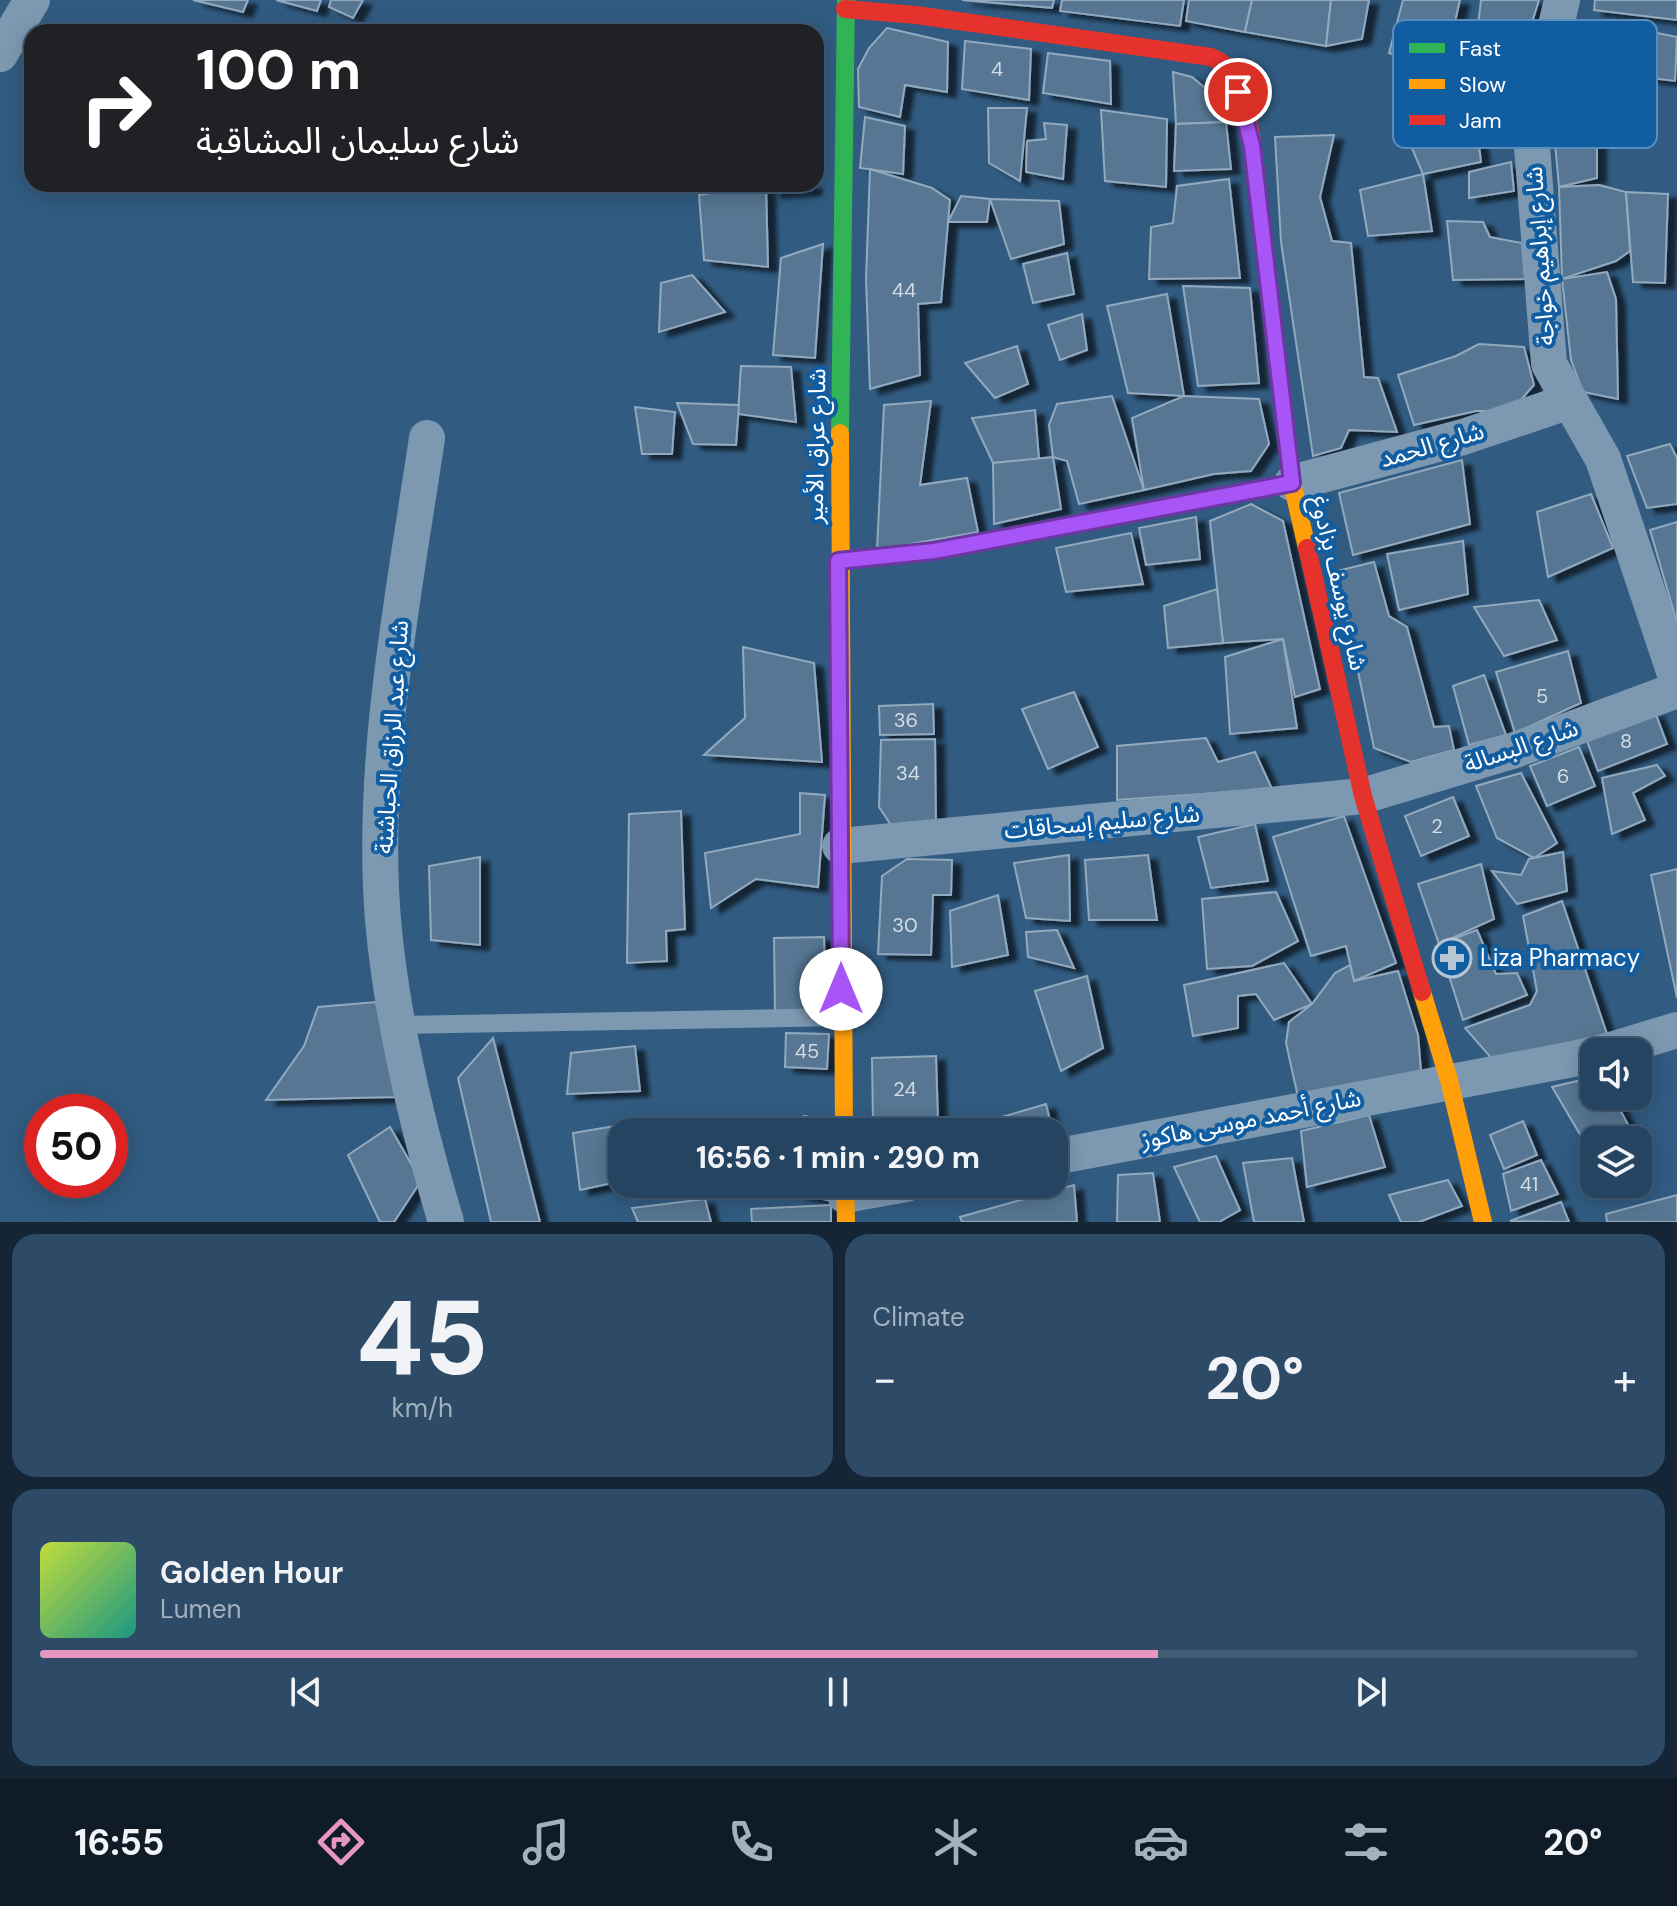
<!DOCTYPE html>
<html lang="en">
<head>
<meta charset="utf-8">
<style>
	body { margin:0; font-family:"DM Sans","Noto Sans Arabic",sans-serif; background:#2d4b67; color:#f1f3f6; height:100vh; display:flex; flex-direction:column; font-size:30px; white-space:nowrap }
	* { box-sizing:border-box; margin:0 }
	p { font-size:26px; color:#a3b0bd }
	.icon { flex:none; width:44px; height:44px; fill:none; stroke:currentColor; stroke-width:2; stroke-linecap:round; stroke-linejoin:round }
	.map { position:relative; height:1222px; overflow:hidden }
	.side { display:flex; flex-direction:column; gap:12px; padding:12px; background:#142535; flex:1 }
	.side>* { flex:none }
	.guide { position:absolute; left:24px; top:24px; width:800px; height:168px; border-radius:24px; box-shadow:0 4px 20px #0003,0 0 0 2px #425c76; background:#202124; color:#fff; overflow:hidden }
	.buttons { position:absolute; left:1580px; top:1038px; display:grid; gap:16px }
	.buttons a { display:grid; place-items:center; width:72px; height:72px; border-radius:16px; background:#254461; box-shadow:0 4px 20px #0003,0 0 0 2px #425c76; font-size:40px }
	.speed { position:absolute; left:24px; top:1094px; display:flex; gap:16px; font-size:40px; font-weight:700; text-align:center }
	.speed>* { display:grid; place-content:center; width:104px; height:104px; border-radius:50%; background:#254461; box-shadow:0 4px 20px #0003,0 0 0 2px #425c76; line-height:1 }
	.speed .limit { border:12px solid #d22; background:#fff; color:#111 }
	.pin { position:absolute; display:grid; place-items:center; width:68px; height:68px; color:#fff; margin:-34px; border:4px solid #fff; border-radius:50%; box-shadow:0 2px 8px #0007 }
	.me { position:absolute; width:88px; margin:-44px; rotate:0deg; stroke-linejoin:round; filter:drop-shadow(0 0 6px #0008) }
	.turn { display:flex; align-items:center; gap:28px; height:168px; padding:0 40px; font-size:36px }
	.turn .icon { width:104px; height:104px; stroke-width:2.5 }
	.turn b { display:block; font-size:56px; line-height:68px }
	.big { font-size:60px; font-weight:700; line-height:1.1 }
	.side .widget { flex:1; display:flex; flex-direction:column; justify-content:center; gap:12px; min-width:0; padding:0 28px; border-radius:24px; background:#2d4b67 }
	.side .dial { align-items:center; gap:0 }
	.dial b { font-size:104px; line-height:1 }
	.song { display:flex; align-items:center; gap:24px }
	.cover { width:96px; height:96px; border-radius:12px; background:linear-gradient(135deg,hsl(70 70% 55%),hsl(170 70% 35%)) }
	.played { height:8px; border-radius:4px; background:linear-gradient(90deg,#e797bd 70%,#425c76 70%) }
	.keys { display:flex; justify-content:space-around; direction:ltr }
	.heat { display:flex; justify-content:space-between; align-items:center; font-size:44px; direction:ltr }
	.side .tiles { flex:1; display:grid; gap:12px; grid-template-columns:1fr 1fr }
	.widget:last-child { grid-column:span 2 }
	.trip { position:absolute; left:608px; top:1118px; width:460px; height:80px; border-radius:24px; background:#254461; box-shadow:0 4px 20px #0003,0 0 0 2px #425c76; font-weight:700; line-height:80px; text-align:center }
	.tabs { display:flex; height:128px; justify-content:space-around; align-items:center; background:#0f1b27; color:#a3b0bd }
	.tabs .icon { width:56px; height:56px }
	.tabs .current { color:#e797bd }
	.tabs b { font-size:36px; color:#f1f3f6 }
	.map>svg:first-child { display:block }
	.building { fill:#577693; stroke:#92a9be; stroke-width:2; filter:url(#shadow) }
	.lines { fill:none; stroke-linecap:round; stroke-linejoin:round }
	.lane { stroke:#7d98b1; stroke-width:18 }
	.street { stroke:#7d98b1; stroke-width:36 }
	.fast { stroke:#30b455; stroke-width:18 }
	.slow { stroke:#ff9f0a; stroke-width:18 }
	.jam { stroke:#e5322d; stroke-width:18 }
	.route-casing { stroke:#6d37a1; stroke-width:20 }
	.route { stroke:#a855f7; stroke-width:14 }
	.labels { text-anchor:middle; stroke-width:8; stroke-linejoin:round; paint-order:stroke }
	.number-label { font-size:20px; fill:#d5dde4 }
	.street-label { font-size:24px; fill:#fff; stroke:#105da2 }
	.poi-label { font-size:24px; fill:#fff; stroke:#105da2; text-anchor:start }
	.key { fill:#105da2; stroke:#588ebe; stroke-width:2 }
	.key-label { font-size:22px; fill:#fff }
</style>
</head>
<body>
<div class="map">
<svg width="1677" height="1222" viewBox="0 0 1677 1222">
	<defs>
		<filter id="shadow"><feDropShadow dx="9" dy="5" stdDeviation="2" flood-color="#0009"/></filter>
	</defs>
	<rect width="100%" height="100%" fill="#315b81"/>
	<g class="building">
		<path d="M193 0H248L243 12Z"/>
		<path d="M276 0H321L317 11Z"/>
		<path d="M331 0H363L353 18 329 7Z"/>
		<path d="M962 0H1054L1052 8Z"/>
		<path d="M1062 0H1184L1180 26 1060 11Z"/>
		<path d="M1189 0H1252L1245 32 1186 21Z"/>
		<path d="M1252 0H1331L1326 46 1245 32Z"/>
		<path d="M1331 0H1369L1362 39 1326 46Z"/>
		<path d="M1403 0H1460L1449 48 1427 42 1420 62 1389 53Z"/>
		<path d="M1481 0H1539L1503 115 1468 110Z"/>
		<path d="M1595 0H1677V20L1594 10Z"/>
		<path d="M1598 21 1677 37 1675 81 1591 71Z"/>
		<path d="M887 28 948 42 947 92 905 85 900 117 859 107 858 69 869 48Z"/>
		<path d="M965 41 1031 49 1029 100 962 89Z"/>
		<path d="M1048 53 1110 61 1111 104 1043 93Z"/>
		<path d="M1173 72 1192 77 1215 96 1226 122 1176 124Z"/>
		<path d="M988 108H1027L1020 181 989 163Z"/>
		<path d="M1101 110 1167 119 1166 187 1105 181Z"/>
		<path d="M865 117 905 126 903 174 860 168Z"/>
		<path d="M1226 122 1231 169 1174 171 1176 124Z"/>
		<path d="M1044 123 1067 125 1063 179 1026 172 1027 141 1046 139Z"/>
		<path d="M1477 128 1481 162 1423 174 1405 132Z"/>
		<path d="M1554 132H1597V178L1559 187Z"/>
		<path d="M1334 135 1320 197 1332 241 1351 243 1364 377 1378 378 1397 432 1349 430 1341 448 1313 456 1281 242 1275 137Z"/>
		<path d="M1511 162 1514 191 1469 198V172Z"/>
		<path d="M870 169 932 188 950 200 941 302 918 304 920 375 870 389 866 279Z"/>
		<path d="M1423 174 1432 231 1368 236 1360 190Z"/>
		<path d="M1229 179 1240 278 1149 279 1151 227 1173 223 1177 186Z"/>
		<path d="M766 184 768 267 704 260 699 195Z"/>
		<path d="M773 184H813L812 190 772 193Z"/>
		<path d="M1599 185 1626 192 1630 251 1616 261 1562 279 1559 187Z"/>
		<path d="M1626 192 1668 194 1665 283 1633 282Z"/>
		<path d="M961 196 990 199 987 222H948Z"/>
		<path d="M990 199 1059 201 1064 244 1011 259Z"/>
		<path d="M1447 221 1483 222 1490 237 1522 243 1525 279 1453 280Z"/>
		<path d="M823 244 815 358 773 355 781 258Z"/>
		<path d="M1067 253 1074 294 1033 303 1023 264Z"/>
		<path d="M1607 272 1616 299 1618 399 1583 392 1571 360 1562 279Z"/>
		<path d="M692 275 725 312 659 332 661 283Z"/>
		<path d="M1183 286 1250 288 1259 383 1198 386Z"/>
		<path d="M1167 294 1184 396 1128 393 1107 306Z"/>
		<path d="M1082 314 1087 350 1060 360 1048 325Z"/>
		<path d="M1479 344 1524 347 1534 385 1511 411H1476L1414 425 1398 375 1456 356Z"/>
		<path d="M1017 346 1028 384 995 398 965 363Z"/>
		<path d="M741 366 791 367 796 422 738 414Z"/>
		<path d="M1112 396 1144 490 1079 504 1067 461 1053 457 1049 425 1057 404Z"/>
		<path d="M1184 396 1259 399 1269 444 1251 471 1214 474 1144 490 1132 418Z"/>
		<path d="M931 401 920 485 967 478 978 532 877 550 884 405Z"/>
		<path d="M677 403 739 405 736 445 693 444Z"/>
		<path d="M635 407 675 412 672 454H642Z"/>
		<path d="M1035 410 1039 459 993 463 972 418Z"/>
		<path d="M1670 444 1677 458V504L1647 508 1627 456Z"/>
		<path d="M1053 457 1061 509 994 524 993 463Z"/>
		<path d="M1462 460 1470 524 1353 555 1339 493Z"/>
		<path d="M1591 494 1613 548 1548 577 1537 512Z"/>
		<path d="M1251 504 1283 521 1320 689 1295 697 1283 639 1223 643 1210 521Z"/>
		<path d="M1196 517 1200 559 1146 565 1139 528Z"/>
		<path d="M1677 522V623L1650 530Z"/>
		<path d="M1131 533 1143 584 1066 592 1056 548Z"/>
		<path d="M1463 541 1468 594 1399 610 1387 554Z"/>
		<path d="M1374 562 1389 616 1407 627 1434 727 1449 726 1454 750 1411 762 1374 748 1337 571Z"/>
		<path d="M1217 589 1223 643 1168 648 1164 606Z"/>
		<path d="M1539 600 1557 640 1504 656 1474 607Z"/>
		<path d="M1283 639 1297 728 1230 734 1225 657Z"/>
		<path d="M743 647 814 663 822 762 704 755 745 718Z"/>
		<path d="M1568 651 1581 703 1515 733 1496 672Z"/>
		<path d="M1484 675 1506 735 1469 745 1453 686Z"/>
		<path d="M1074 692 1098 747 1048 769 1022 709Z"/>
		<path d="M933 704 934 734 880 735 879 706Z"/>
		<path d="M1655 712 1667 744 1598 771 1586 738Z"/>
		<path d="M1206 738 1218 762 1255 752 1272 789 1117 800V746Z"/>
		<path d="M935 739 936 828 891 825 879 807 881 740Z"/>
		<path d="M1579 747 1595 786 1547 806 1530 766Z"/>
		<path d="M1657 765 1665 776 1633 793 1645 820 1612 834 1602 778Z"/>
		<path d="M1521 773 1557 843 1534 858 1497 838 1476 786Z"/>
		<path d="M800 793 825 795 818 887 756 879 711 908 705 853 800 834Z"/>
		<path d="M1453 797 1469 836 1421 856 1405 816Z"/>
		<path d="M681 811 685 929 666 931 667 961 627 963 629 814Z"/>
		<path d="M1344 816 1396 963 1354 981 1346 946 1311 956 1273 837Z"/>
		<path d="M1255 824 1268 881 1211 888 1198 837Z"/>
		<path d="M1563 852 1567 891 1517 904 1492 871 1521 875 1529 859Z"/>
		<path d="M1069 855 1070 921 1026 918 1014 863Z"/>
		<path d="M1148 855 1157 920H1089L1085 860Z"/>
		<path d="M480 857V945L431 940 429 866Z"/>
		<path d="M907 859 952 860 951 895H933L931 955 878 954 882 876Z"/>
		<path d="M1481 864 1494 919 1439 944 1418 884Z"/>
		<path d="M1677 869V998L1651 875Z"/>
		<path d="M1276 892 1298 941 1252 966 1207 969 1202 899Z"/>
		<path d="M998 895 1008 955 952 967 950 911Z"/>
		<path d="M1562 901 1607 1034 1493 1060 1465 1028 1530 1005 1537 991 1523 916Z"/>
		<path d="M1057 930 1074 968 1028 957 1026 932Z"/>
		<path d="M1477 930 1496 974 1517 973 1527 995 1463 1020 1439 944Z"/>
		<path d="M824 937 826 1013 775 1014 774 938Z"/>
		<path d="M1284 963 1312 1004 1274 1020 1256 994 1238 996V1028L1193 1036 1184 985Z"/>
		<path d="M1350 965 1354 981 1398 971 1418 1035 1421 1071 1298 1097 1286 1043 1289 1022 1312 1004 1335 973Z"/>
		<path d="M1087 976 1103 1048 1061 1071 1035 991Z"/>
		<path d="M376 1002 396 1097 266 1100 304 1046 318 1007Z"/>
		<path d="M786 1033 829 1034 827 1069 785 1067Z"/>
		<path d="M493 1038 540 1222H491L458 1078Z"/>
		<path d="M635 1046 640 1091 567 1094 571 1053Z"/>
		<path d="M936 1056 938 1121 873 1122 872 1058Z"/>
		<path d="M1594 1077V1096H1613L1636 1140H1594V1158L1552 1087Z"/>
		<path d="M1046 1104 1053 1132H996L995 1119Z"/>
		<path d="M1369 1115 1385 1167 1307 1187 1301 1131Z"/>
		<path d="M804 1116 836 1121 835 1132H802Z"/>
		<path d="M645 1121 646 1132H622V1181L580 1190 573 1133Z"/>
		<path d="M1523 1121 1537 1155 1504 1169 1490 1135Z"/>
		<path d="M390 1127 421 1181 394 1222H380L348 1155Z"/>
		<path d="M940 1128V1132H877V1131Z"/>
		<path d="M1216 1156 1240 1210 1219 1222H1200L1174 1167Z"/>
		<path d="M1292 1158 1304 1222H1254L1243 1163Z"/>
		<path d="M1541 1160 1558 1194 1511 1211 1503 1174Z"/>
		<path d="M1153 1173 1160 1222H1117L1118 1175Z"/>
		<path d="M1448 1180 1462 1206 1419 1222H1401L1389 1195Z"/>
		<path d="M798 1184H833V1201L797 1194Z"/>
		<path d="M1074 1185 1077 1222H962L960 1217Z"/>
		<path d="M1677 1195V1222H1607L1606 1214Z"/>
		<path d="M705 1199 711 1222H638L632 1208Z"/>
		<path d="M1561 1202 1569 1222 1510 1221Z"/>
		<path d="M831 1205V1222H752L751 1209Z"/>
	</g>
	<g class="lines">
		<path class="lane" d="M398 1025 841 1017"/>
		<g class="street">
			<path d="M1562 0 1535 114 1532 147 1549 364 1603 459 1677 680"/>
			<path d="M0 54 32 0"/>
			<path d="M427 438C404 594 370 762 383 920 392 1021 417 1125 446 1222"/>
			<path d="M1292 483 1463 437 1570 401"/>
			<path d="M840 846 1363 796 1515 750 1677 690"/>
			<path d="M1604 1052 1677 1030"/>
			<path d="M1054 1157 1594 1055"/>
			<path d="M845 1195 906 1184"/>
		</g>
		<g class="fast">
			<path d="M840 433 846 0"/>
			<path d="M838 561 934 551 1292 483"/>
		</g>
		<g class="slow">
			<path d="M1262 234 1292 483 1307 548"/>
			<path d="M840 433 844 1132"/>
			<path d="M1422 992 1449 1080 1483 1222"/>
			<path d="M845 1184 846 1222"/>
		</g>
		<g class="jam">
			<path d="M845 9 916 15 1211 57C1219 61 1226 64 1231 72 1254 107 1257 191 1262 234"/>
			<path d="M1307 548 1363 796 1422 992"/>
		</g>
	</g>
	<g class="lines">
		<defs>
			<path id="route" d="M841 989 838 561 934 551 1292 483 1252 146 1238 92"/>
		</defs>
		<use href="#route" class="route-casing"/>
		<use href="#route" class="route"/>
	</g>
	<defs>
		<symbol id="pharmacy-ring" viewBox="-11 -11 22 22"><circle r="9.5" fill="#105da2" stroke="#b7c6d3" stroke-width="1.5"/><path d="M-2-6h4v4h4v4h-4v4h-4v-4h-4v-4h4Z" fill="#b7c6d3"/></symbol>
	</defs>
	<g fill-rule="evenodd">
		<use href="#pharmacy-ring" x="1430" y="936" width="44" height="44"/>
	</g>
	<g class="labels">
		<g class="number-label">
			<text x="997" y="76">4</text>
			<text x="904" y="297">44</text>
			<text x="1542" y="703">5</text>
			<text x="906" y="727">36</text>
			<text x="1626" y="748">8</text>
			<text x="908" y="780">34</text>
			<text x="1563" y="783">6</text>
			<text x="1437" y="833">2</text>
			<text x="905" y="932">30</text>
			<text x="807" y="1058">45</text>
			<text x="905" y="1096">24</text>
			<text x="1529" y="1191">41</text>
		</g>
		<g class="street-label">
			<text transform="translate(1540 256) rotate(-94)" y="8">شارع إبراهيم خواجة</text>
			<text transform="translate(1432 445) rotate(-16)" y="8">شارع الحمد</text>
			<text transform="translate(816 446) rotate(-89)" y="8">شارع عراق الأمير</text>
			<text transform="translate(1339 583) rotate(77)" y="8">شارع يوسف بزادوغ</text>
			<text transform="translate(392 737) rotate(-86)" y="8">شارع عبد الرزاق الحباشنة</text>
			<text transform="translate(1521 746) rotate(-19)" y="8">شارع البسالة</text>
			<text transform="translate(1102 822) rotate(-5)" y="8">شارع سليم إسحاقات</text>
			<text transform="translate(1251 1119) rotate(-11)" y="8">شارع أحمد موسى هاكوز</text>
		</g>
		<g class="poi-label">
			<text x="1480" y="966">Liza Pharmacy</text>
		</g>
	</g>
	<rect x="1393" y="20" width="264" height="128" rx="12" class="key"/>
	<rect x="1409" y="43" width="36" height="10" fill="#30b455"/>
	<rect x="1409" y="79" width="36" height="10" fill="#ff9f0a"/>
	<rect x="1409" y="115" width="36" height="10" fill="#e5322d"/>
	<g class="key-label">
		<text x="1459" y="56">Fast</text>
		<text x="1459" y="92">Slow</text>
		<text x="1459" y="128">Jam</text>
	</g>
</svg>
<div class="buttons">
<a><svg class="icon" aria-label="sound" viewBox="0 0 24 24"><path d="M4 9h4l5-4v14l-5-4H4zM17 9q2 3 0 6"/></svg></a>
<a><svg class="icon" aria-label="layers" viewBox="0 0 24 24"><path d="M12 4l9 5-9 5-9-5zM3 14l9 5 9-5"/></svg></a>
</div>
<div class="speed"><div class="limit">50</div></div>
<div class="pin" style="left:1238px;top:92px;background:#d93025"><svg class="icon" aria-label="arrive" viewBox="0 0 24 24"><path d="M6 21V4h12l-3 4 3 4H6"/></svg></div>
<svg class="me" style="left:841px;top:989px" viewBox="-20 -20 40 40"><circle r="19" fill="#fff"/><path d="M0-13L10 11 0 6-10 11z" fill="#a855f7"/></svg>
<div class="trip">16:56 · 1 min · 290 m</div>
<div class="guide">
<div class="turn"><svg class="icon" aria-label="right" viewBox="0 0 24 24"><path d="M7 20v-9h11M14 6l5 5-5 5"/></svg><div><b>100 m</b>شارع سليمان المشاقبة</div></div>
</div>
</div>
<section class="side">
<div class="tiles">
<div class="widget dial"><b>45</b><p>km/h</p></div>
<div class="widget"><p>Climate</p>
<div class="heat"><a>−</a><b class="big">20°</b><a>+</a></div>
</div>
<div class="widget">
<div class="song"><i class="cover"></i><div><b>Golden Hour</b><p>Lumen</p></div></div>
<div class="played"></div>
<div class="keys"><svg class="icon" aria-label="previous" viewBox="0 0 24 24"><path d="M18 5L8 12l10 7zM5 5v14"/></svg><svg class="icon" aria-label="pause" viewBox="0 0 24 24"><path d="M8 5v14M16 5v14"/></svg><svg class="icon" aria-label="next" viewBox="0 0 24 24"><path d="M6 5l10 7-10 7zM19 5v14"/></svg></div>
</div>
</div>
</section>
<nav class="tabs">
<b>16:55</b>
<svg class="icon current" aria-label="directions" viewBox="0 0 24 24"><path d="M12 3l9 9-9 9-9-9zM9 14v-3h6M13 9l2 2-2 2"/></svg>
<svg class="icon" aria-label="music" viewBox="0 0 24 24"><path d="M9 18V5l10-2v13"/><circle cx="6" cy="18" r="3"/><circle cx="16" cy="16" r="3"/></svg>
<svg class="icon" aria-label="phone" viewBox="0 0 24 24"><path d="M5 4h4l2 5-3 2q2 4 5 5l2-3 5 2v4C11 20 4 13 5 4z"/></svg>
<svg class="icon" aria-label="climate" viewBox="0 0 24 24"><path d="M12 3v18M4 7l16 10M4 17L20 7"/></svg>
<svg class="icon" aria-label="car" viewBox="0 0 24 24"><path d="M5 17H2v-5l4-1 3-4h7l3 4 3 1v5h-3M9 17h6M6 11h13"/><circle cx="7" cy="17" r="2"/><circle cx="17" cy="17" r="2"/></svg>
<svg class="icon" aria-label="filters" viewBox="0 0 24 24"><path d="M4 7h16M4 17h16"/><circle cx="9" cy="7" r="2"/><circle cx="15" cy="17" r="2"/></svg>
<b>20°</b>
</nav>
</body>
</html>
